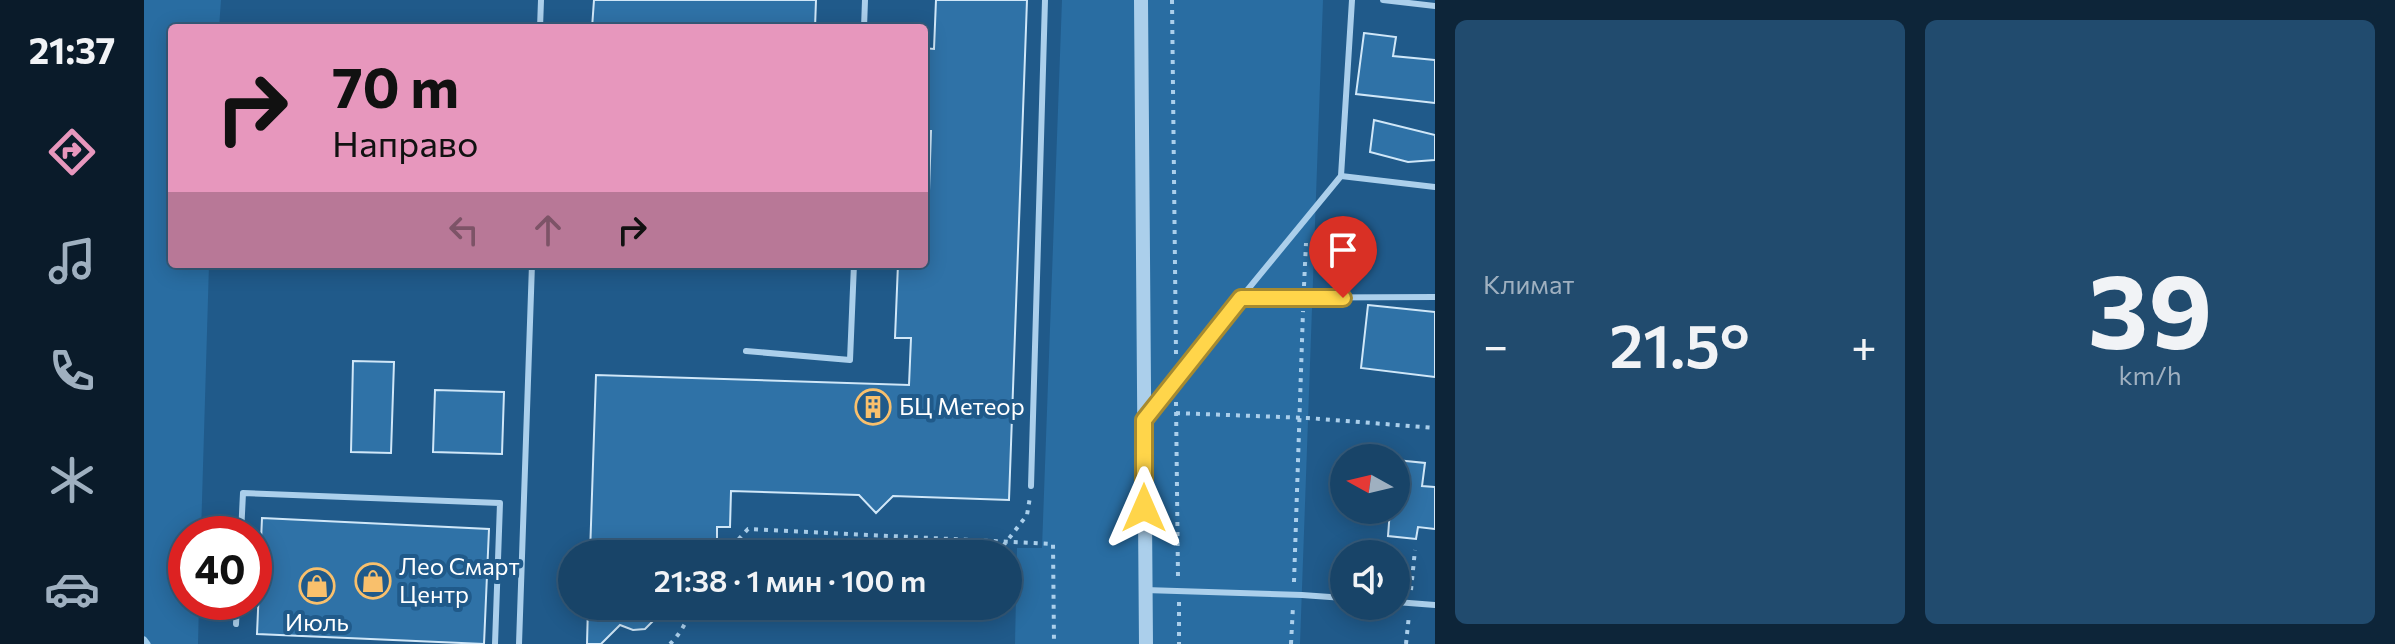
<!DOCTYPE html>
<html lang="ru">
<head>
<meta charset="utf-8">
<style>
	body { margin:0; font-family:Commissioner,sans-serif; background:#214b6e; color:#f1f3f6; height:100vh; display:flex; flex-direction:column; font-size:30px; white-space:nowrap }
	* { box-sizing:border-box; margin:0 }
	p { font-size:26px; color:#9fb0c0 }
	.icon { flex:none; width:44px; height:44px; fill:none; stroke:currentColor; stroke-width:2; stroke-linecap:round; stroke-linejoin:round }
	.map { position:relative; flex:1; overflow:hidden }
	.drawer { display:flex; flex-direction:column; gap:20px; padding:20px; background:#0d2539; width:960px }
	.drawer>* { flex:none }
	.banner { position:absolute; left:24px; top:24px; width:760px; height:244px; border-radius:8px; box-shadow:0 4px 20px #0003,0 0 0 2px #365c7c; background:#e797bd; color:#111; overflow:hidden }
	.needle { width:52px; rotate:278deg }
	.fabs { position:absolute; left:1186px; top:444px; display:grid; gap:16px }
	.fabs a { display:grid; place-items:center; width:80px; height:80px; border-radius:50%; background:#184468; box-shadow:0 4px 20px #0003,0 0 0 2px #365c7c; font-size:40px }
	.speed { position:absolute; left:24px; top:516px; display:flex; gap:16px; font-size:40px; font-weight:700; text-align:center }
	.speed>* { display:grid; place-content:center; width:104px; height:104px; border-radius:50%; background:#184468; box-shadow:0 4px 20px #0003,0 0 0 2px #365c7c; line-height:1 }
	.speed .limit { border:12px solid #d22; background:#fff; color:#111 }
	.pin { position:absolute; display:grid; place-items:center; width:68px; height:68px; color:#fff; margin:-82px -34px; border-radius:50% 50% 50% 0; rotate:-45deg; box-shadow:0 0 8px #0007 }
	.pin .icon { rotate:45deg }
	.me { position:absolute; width:88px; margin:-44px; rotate:0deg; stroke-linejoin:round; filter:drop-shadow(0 0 6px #0008) }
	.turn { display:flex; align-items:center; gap:28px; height:168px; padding:0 32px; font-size:36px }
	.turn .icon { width:104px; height:104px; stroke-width:2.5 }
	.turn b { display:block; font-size:56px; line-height:68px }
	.lanes { display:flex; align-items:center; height:76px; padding:0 32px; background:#0003; justify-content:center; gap:40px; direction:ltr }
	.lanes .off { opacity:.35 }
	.big { font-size:60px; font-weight:600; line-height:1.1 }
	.drawer .widget { flex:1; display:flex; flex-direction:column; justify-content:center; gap:12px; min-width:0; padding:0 28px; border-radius:12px; background:#214b6e }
	.drawer .dial { align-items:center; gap:0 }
	.dial b { font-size:104px; line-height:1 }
	.heat { display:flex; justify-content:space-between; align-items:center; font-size:44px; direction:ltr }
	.drawer .tiles { flex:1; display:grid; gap:20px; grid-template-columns:repeat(2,1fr) }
	.trip { position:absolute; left:414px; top:540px; width:464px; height:80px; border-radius:40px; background:#184468; box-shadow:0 4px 20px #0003,0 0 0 2px #365c7c; font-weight:600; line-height:80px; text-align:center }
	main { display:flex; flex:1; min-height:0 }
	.tabs { display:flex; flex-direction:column; width:144px; justify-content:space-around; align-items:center; background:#0a1b2a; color:#9fb0c0 }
	.tabs .icon { width:56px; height:56px }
	.tabs .current { color:#e797bd }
	.tabs b { font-size:36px; color:#f1f3f6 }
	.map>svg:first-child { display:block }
	.green { fill:#296da2 }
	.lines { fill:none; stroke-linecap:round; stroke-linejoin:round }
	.stream { stroke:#9fccec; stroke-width:7 }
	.building { fill:#2f72a7; stroke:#d0e7f8; stroke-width:2 }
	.path { stroke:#abcfeb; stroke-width:4; stroke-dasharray:4 6; stroke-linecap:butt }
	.service { stroke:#abcfeb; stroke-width:6 }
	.tertiary { stroke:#abcfeb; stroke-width:14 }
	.route-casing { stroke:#a68a30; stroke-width:20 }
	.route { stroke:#ffd54a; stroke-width:14 }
	.labels { text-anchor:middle; stroke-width:8; stroke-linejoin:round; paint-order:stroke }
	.poi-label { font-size:24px; fill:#fff; stroke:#205a8a; text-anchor:start }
</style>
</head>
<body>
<main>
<nav class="tabs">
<b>21:37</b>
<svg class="icon current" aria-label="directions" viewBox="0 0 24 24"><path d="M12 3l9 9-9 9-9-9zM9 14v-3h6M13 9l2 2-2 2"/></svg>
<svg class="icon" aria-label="music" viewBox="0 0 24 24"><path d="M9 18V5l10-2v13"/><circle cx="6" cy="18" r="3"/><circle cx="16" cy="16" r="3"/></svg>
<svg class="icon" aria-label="phone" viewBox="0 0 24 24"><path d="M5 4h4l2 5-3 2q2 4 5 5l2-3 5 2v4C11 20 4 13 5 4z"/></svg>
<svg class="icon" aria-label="climate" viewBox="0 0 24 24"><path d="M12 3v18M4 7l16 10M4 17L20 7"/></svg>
<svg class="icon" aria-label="car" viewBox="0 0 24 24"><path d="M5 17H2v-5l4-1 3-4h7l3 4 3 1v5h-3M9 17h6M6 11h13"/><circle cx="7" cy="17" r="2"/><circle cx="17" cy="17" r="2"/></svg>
</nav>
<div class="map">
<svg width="1291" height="644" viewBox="0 0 1291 644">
	<rect width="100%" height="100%" fill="#205a8a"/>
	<g class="green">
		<path d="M0 0H77L75 28H28V264H65L57 534H42V602H55L54 644H0Z"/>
		<path d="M918 0H1179L1156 644H871L873 548H898Z"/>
	</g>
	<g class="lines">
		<path class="stream" d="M0 640 3 644"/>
	</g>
	<g class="building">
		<path d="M450 0H672L671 28H448Z"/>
		<path d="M792 0H883L865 500 749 496 732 513 715 495 587 491 586 527H573V541H562L561 554H446L452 375 765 385 767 338H751L754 264H780V251H783L787 131H780V48L790 49Z"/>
		<path d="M1220 33 1252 37 1249 56 1291 60V103L1212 94Z"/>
		<path d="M1230 120 1291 135V160L1264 162 1226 152Z"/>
		<path d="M1224 305 1291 312V377L1217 368Z"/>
		<path d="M209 361 250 362 247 453 207 452Z"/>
		<path d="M291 390 360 392 358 454 289 452Z"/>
		<path d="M1252 460 1281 463 1278 486 1291 487V529L1274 527 1272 539 1244 536 1246 510H1252Z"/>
		<path d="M118 518 345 529 340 644 113 634Z"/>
		<path d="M444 606H514L510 620 501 629 489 630 476 625 457 644H443Z"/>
	</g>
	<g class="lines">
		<g class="path">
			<path d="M1028 0 1032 354"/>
			<path d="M1160 286 1162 243"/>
			<path d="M1032 402 1034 578"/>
			<path d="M1032 413 1164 418 1291 428"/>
			<path d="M581 554 604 529 909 544 910 644"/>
			<path d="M853 554 883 515 886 497"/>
			<path d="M1150 582 1159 311"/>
			<path d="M1267 590 1271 550"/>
			<path d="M1035 602V644"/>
			<path d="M546 612 627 619 668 612"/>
			<path d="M526 644C535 635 546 619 546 606"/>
			<path d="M1147 644 1149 606"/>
			<path d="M1262 644 1265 615"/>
		</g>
		<g class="service">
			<path d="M1239 0 1291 6"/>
			<path d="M396 28 397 0"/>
			<path d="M720 28 721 0"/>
			<path d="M1197 176 1291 187"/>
			<path d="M1097 298 1291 297"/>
			<path d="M602 351 706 360 710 264"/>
			<path d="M1002 417 1032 377 1197 176 1208 0"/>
			<path d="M887 486 901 0"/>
			<path d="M97 534 99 493 356 503 351 644"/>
			<path d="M1001 590 1158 595 1200 598"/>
			<path d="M1252 602 1291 605"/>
			<path d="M92 624 93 602"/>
			<path d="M375 644 388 264"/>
		</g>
		<path class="tertiary" d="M997 0 1002 644"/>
	</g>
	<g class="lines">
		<defs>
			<path id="route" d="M1000 508V420L1097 298H1199"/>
		</defs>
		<use href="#route" class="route-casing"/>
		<use href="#route" class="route"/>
	</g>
	<defs>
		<symbol id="building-ring" viewBox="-11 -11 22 22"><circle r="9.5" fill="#205a8a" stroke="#f9c06c" stroke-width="1.5"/><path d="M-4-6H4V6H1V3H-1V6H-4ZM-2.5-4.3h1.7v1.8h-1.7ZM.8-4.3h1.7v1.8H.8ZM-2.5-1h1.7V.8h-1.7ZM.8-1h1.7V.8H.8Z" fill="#f9c06c"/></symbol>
		<symbol id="shop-ring" viewBox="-11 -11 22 22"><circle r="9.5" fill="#205a8a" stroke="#f9c06c" stroke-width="1.5"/><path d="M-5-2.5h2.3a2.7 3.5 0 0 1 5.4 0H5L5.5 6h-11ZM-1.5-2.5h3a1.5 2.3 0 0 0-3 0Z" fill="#f9c06c"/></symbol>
	</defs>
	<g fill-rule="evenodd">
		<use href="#building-ring" x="709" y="387" width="40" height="40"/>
		<use href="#shop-ring" x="209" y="561" width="40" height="40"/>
		<use href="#shop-ring" x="153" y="566" width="40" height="40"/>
	</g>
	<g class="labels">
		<g class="poi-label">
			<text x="755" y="415">БЦ Метеор</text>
			<text x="255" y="575">Лео Смарт<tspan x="255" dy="28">Центр</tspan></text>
			<text x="173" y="631" text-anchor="middle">Июль</text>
		</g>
	</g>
</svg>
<div class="fabs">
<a><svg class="needle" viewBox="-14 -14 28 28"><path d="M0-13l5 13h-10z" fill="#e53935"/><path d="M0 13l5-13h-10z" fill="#9fb0c0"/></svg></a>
<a><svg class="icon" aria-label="sound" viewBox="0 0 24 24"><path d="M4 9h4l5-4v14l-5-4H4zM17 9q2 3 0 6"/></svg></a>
</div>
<div class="speed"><div class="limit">40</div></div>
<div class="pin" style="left:1199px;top:298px;background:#d93025"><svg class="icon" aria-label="arrive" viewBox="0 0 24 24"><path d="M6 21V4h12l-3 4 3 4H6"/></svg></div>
<svg class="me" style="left:1000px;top:508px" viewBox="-20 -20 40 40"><path d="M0-17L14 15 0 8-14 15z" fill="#ffd54a" stroke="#fff" stroke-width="4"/></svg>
<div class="trip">21:38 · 1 мин · 100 m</div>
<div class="banner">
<div class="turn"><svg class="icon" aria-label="right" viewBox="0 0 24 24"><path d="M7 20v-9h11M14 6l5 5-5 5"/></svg><div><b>70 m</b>Направо</div></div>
<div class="lanes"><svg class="icon off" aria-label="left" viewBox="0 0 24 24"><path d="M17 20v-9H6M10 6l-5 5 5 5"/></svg><svg class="icon off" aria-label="ahead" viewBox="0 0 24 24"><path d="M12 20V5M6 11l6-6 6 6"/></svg><svg class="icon" aria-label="right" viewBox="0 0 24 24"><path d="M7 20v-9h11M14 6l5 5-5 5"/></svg></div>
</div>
</div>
<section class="drawer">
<div class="tiles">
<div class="widget"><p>Климат</p>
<div class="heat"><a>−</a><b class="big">21.5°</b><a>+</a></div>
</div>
<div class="widget dial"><b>39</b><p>km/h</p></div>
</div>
</section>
</main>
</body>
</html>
